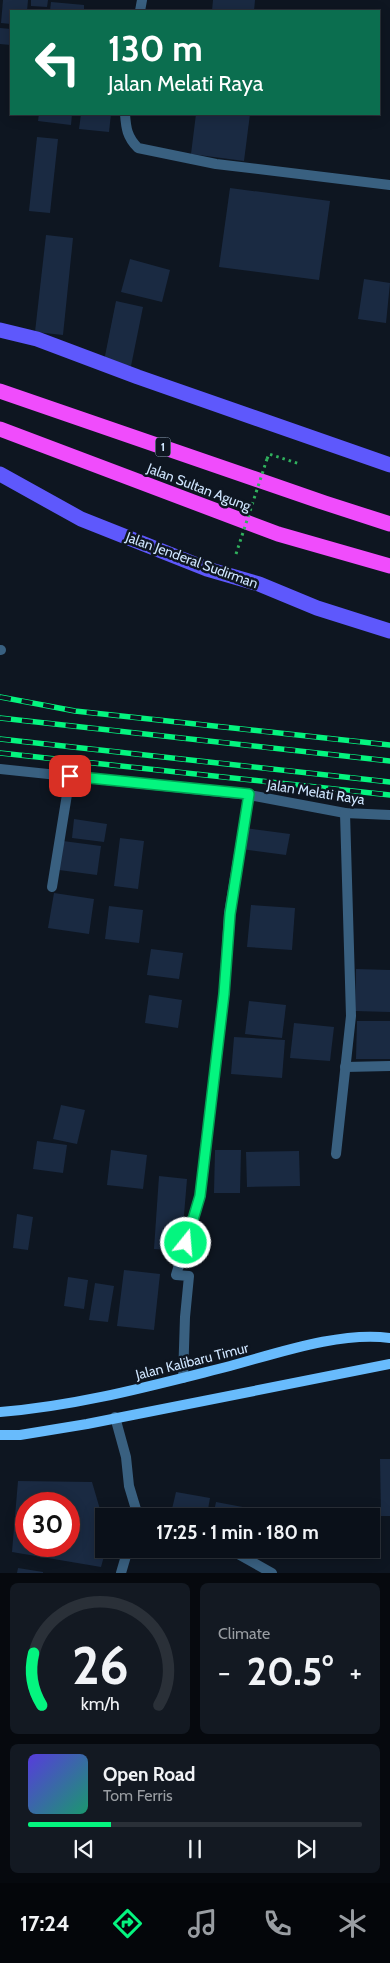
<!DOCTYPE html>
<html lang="en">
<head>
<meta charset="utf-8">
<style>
	body { margin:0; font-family:Cabin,sans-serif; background:#131922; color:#f1f3f6; height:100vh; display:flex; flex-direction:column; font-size:19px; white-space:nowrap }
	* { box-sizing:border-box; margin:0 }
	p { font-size:16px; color:#999da2 }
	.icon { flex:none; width:28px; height:28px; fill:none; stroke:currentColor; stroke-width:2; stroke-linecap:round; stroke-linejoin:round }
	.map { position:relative; height:1573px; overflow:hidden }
	.side { display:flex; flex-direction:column; gap:10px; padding:10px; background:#06090e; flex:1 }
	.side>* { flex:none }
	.top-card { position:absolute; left:10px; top:10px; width:370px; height:105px; border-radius:0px; box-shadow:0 2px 12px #0003,0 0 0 1px #2a3038; background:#0b6e4f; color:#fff; overflow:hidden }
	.speed { position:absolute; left:15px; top:1492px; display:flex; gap:10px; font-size:25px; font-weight:700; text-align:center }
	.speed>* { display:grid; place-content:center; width:65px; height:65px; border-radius:50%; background:#0a1019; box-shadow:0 2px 12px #0003,0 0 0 1px #2a3038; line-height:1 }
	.speed .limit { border:8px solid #d22; background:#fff; color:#111 }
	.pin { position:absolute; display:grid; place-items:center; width:42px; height:42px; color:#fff; margin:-21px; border-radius:10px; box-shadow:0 2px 8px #0006 }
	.me { position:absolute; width:55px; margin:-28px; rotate:17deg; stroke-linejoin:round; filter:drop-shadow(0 0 4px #0008) }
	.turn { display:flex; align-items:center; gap:18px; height:105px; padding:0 15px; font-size:22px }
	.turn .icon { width:65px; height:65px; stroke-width:2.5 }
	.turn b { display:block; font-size:35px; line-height:42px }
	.big { font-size:38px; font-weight:700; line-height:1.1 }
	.side .tile { flex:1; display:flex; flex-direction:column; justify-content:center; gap:8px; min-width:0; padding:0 18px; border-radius:8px; background:#131922 }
	.side .dial { align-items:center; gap:0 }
	.dial svg { height:130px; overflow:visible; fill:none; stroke:#2a3038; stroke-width:7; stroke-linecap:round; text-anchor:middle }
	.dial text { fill:#f1f3f6; stroke:none }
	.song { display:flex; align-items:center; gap:15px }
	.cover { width:60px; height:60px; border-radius:8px; background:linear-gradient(135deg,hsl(250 70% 55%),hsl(160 70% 35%)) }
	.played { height:5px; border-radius:2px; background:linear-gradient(90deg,#04f57f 25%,#2a3038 25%) }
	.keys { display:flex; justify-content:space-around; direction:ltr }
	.heat { display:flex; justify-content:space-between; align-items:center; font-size:28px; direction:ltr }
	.side .tiles { flex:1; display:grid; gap:10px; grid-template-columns:1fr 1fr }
	.tile:last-child { grid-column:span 2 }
	.trip { position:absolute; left:95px; top:1508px; width:285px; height:50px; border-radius:0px; background:#0a1019; box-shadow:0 2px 12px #0003,0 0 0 1px #2a3038; font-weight:700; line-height:50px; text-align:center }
	.menu { display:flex; height:80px; justify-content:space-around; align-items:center; background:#04060a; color:#999da2 }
	.menu .icon { width:35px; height:35px }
	.menu .selected { color:#04f57f }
	.menu b { font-size:22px; color:#f1f3f6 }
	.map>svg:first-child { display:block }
	.building { fill:#1a2a42; fill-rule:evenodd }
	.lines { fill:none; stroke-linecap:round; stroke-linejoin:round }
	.path { stroke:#30b15d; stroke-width:3; stroke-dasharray:2.5 4; stroke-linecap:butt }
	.lane { stroke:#396080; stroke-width:10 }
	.street { stroke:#396080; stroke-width:10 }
	.secondary { stroke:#68bbfc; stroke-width:10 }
	.primary { stroke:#5e58fc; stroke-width:15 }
	.highway { stroke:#f04cfc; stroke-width:15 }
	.rail-casing { stroke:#04f57f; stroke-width:5.5 }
	.rail { stroke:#0e1621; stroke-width:4; stroke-dasharray:11; stroke-linecap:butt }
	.path-bridge { stroke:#30b15d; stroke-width:3; stroke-dasharray:2.5 4; stroke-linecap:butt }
	.route-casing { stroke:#039f53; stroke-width:12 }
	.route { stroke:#04f57f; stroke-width:9 }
	.labels { text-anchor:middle; stroke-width:5; stroke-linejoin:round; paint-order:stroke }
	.shield { fill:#0e1621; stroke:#95a7bc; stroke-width:1 }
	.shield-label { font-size:12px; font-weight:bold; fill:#cfe5fe }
	.street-label { font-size:14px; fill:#cfe5fe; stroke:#0e1621 }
</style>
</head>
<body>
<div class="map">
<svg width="390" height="1573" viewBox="0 0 390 1573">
	<rect width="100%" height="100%" fill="#0e1621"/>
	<g class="building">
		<path d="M3 0H28L27 11H11V24L1 23Z"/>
		<path d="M31 0H48L47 7 31 6Z"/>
		<path d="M213 0H255L254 11H212Z"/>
		<path d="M51 2 84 5V11H50Z"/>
		<path d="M0 28 11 29V45L0 44Z"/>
		<path d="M39 114H72L71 125 38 121Z"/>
		<path d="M81 114H111L109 132 79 129Z"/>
		<path d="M196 114H250L244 161 191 154Z"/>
		<path d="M37 137 58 139 50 213 29 211Z"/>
		<path d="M230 188 330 201 319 280 219 267Z"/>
		<path d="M46 235 73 238 63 335 35 332Z"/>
		<path d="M130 259 170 270 162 302 121 292Z"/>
		<path d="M364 279 390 283 386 323 358 319Z"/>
		<path d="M116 301 143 307 131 366 104 361Z"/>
		<path d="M74 819 107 824 104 842 72 838Z"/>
		<path d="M245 828 290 834 286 855 241 849Z"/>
		<path d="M120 838 144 841 138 889 114 886Z"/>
		<path d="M63 841 101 846 97 875 59 870Z"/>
		<path d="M54 893 94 899 89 934 48 928Z"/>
		<path d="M251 905 295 908 292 950 247 947Z"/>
		<path d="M109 906 143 910 139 943 105 939Z"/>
		<path d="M151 949 183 953 179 979 147 975Z"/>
		<path d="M356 969 390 970V1012L355 1011Z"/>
		<path d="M149 995 182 1000 178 1028 145 1023Z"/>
		<path d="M249 1001 286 1005 282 1038 245 1034Z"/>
		<path d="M357 1021H390V1059H356Z"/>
		<path d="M294 1023 334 1027 330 1061 290 1058Z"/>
		<path d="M234 1037 285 1040 282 1078 231 1074Z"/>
		<path d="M61 1105 85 1110 77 1144 53 1139Z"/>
		<path d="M37 1141 67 1145 63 1173 33 1169Z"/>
		<path d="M111 1150 147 1155 143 1189 107 1185Z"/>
		<path d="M215 1150H241L240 1193H214Z"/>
		<path d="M299 1151 300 1186 247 1187 246 1152Z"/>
		<path d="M159 1176 187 1179 181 1251 154 1249Z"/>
		<path d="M17 1214 33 1217 28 1250 13 1248Z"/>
		<path d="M124 1270 160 1274 154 1330 117 1326Z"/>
		<path d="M68 1277 88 1280 84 1309 64 1306Z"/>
		<path d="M95 1283 114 1286 108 1322 89 1320Z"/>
		<path d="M380 1459H390V1516H381Z"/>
		<path d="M18 1481 92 1482 104 1523V1549H106L101 1567 12 1552ZM26 1504H69V1546H26Z"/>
		<path d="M176 1492 210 1498 207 1515 172 1509Z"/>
		<path d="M216 1502 264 1511 263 1516H213Z"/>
		<path d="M18 1568 43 1572V1573H17Z"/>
	</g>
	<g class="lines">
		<path class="path" d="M267 459 269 454 300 464"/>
		<path class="lane" d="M0 650H1"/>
		<g class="street">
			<path d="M140 11 142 0"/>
			<path d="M125 114C126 128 127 137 138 148L216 164 390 185"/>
			<path d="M0 769 249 795 345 813 390 815"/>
			<path d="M52 887 70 776"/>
			<path d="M345 1067 390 1066"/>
			<path d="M336 1154 351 1016 345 813"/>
			<path d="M183 1378 185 1317 189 1276 176 1275 200 1195 224 994 229 913 249 795"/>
			<path d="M115 1417 126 1457 129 1486 138 1516"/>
			<path d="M229 1549 272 1573"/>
			<path d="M121 1573 128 1549"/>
		</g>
		<g class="secondary">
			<path d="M0 1412C78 1406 154 1385 230 1366 278 1353 341 1331 390 1338"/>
			<path d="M0 1435H20L87 1424 390 1364"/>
		</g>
		<g class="primary">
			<path d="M0 330 37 339 138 377 390 465"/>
			<path d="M0 474 81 519 207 569 259 584 317 608 390 631"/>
		</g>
		<g class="highway">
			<path d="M0 391 325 503 390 524"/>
			<path d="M0 429 278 534 390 566"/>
		</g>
		<defs>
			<g id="rail">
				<path d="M0 697 75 711 390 745"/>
				<path d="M0 718 390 761"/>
				<path d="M0 739 390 782"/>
				<path d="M0 753 390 795"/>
			</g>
		</defs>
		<use href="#rail" class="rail-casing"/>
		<use href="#rail" class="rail"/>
		<path class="path-bridge" d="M236 554 267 459"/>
	</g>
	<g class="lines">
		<defs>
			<path id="route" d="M70 776 249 794 230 914 224 994 200 1196 186 1243"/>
		</defs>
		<use href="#route" class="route-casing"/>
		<use href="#route" class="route"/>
	</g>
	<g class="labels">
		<rect class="shield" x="155.5" y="437.5" width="15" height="19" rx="4"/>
		<g class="shield-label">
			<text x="163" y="451">1</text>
		</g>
		<g class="street-label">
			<text transform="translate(199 487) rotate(21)" y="5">Jalan Sultan Agung</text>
			<text transform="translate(192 560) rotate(20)" y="5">Jalan Jenderal Sudirman</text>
			<text transform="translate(316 792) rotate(9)" y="5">Jalan Melati Raya</text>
			<text transform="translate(192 1361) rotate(-14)" y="5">Jalan Kalibaru Timur</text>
		</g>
	</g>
</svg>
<div class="speed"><div class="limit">30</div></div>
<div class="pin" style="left:70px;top:776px;background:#d93025"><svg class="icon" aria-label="arrive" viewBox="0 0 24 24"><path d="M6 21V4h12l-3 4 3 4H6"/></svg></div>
<svg class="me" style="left:186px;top:1243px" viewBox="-20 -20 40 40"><circle r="17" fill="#04f57f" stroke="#fff" stroke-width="3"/><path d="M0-11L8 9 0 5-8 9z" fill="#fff"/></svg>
<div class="trip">17:25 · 1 min · 180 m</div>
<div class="top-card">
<div class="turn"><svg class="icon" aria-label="left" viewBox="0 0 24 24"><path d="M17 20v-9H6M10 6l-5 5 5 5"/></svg><div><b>130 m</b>Jalan Melati Raya</div></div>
</div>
</div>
<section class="side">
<div class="tiles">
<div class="tile dial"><svg viewBox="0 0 100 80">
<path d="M14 69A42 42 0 1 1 86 69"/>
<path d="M14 69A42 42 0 0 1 9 37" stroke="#04f57f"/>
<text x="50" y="56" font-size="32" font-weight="700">26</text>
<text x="50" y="72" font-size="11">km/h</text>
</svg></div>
<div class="tile"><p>Climate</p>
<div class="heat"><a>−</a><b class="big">20.5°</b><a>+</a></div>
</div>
<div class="tile">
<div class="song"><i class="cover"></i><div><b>Open Road</b><p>Tom Ferris</p></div></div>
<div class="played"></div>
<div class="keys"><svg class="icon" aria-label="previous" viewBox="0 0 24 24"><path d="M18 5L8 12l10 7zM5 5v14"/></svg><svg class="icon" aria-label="pause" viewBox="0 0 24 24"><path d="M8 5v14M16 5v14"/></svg><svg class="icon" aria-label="next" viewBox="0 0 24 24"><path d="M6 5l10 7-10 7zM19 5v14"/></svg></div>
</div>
</div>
</section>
<nav class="menu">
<b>17:24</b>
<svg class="icon selected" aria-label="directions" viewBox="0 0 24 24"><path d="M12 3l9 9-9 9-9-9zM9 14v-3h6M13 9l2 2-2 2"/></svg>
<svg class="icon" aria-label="music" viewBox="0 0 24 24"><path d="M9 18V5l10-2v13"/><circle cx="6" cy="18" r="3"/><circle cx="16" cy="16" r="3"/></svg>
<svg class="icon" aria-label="phone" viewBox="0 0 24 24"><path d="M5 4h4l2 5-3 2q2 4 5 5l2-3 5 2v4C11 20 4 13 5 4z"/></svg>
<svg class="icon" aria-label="climate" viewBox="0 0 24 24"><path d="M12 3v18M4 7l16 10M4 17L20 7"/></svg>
</nav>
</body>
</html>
